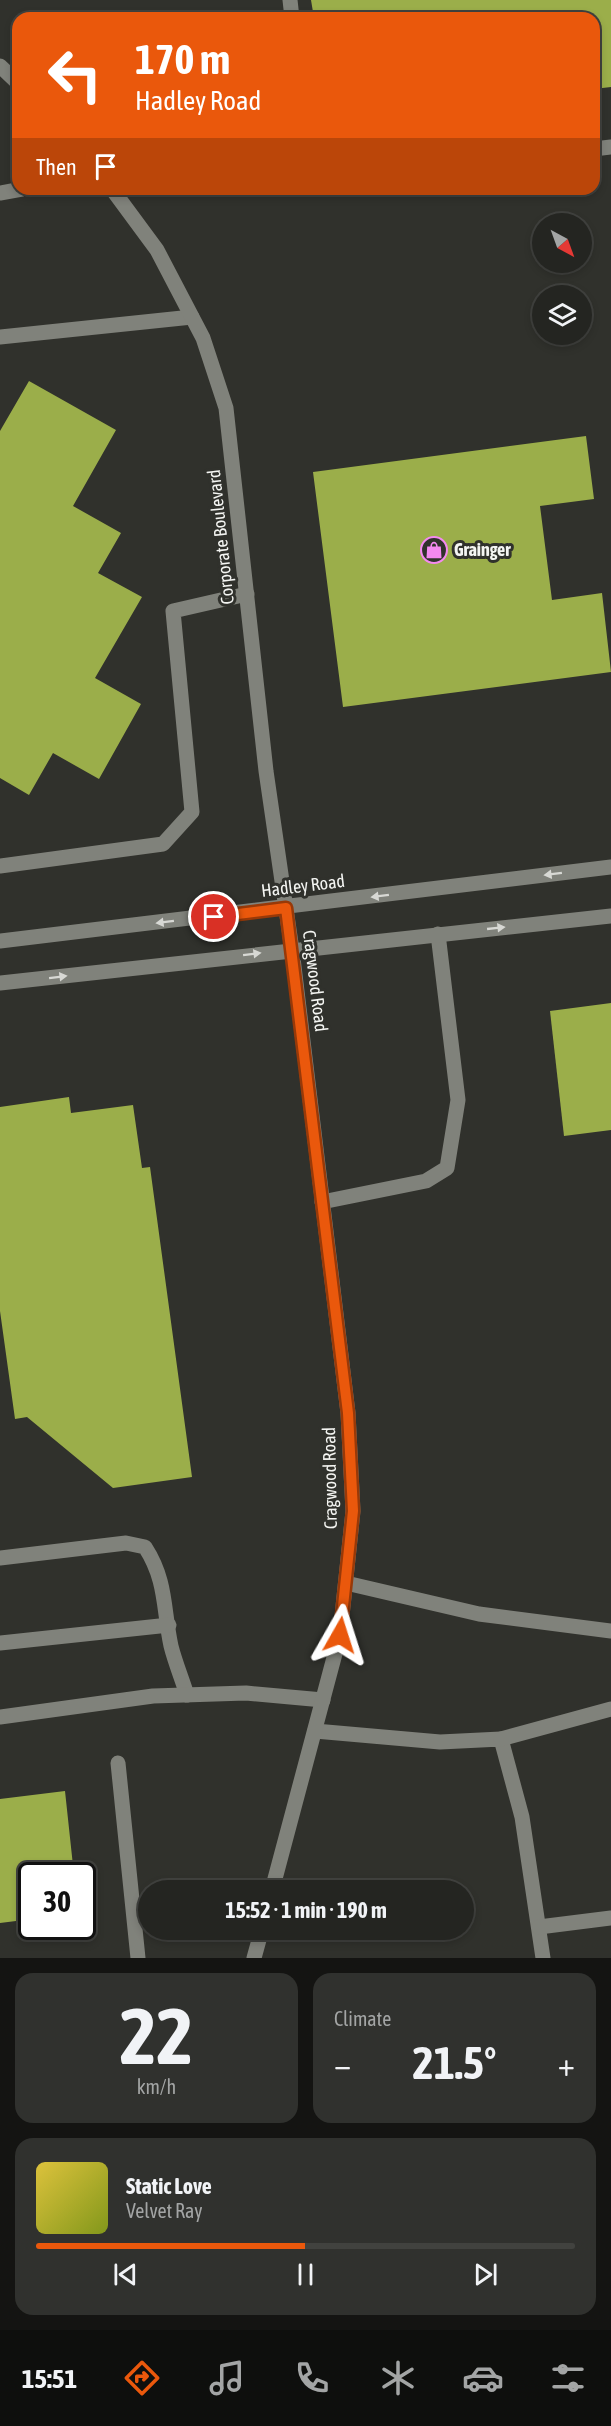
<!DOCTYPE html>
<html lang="en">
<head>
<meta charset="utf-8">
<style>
	body { margin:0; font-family:"Asap Condensed",sans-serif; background:#30312e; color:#f1f3f6; height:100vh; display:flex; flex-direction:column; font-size:22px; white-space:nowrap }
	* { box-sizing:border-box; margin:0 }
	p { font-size:20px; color:#a3a5a5 }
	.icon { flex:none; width:33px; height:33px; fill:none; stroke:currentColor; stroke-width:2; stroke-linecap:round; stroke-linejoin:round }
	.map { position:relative; height:1958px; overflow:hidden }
	.panel { display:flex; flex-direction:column; gap:15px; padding:15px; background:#141412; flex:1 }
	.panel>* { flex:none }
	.guide { position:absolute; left:12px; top:12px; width:588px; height:183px; border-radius:18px; box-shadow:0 3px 9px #0003,0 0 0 2px #41423f; background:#ea580c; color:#fff; overflow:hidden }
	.needle { width:39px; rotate:139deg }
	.buttons { position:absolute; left:532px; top:213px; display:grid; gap:12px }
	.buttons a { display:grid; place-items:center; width:60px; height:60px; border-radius:50%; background:#242521; box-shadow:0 3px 9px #0003,0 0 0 2px #41423f; font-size:30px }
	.speed { position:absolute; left:18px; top:1862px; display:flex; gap:12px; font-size:30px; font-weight:700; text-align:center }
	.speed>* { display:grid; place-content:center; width:78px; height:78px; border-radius:50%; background:#242521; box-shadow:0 3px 9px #0003,0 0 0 2px #41423f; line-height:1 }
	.speed .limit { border:3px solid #111; border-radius:9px; background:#fff; color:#111 }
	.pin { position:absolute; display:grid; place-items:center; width:51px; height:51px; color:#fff; margin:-26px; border:3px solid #fff; border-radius:50%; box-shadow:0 2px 6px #0007 }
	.me { position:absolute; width:66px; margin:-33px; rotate:6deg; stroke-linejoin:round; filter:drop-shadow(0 0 4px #0008) }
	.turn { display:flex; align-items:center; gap:21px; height:126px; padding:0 24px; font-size:27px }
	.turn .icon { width:78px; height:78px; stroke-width:2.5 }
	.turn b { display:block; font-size:42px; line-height:51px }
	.then { display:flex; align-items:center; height:57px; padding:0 24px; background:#0003; gap:12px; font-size:22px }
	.big { font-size:45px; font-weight:700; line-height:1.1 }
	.panel .widget { flex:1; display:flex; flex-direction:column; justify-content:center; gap:9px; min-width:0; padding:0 21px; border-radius:18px; background:#30312e }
	.panel .dial { align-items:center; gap:0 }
	.dial b { font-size:78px; line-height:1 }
	.song { display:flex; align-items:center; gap:18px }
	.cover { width:72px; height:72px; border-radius:9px; background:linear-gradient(135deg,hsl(50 70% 55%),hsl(70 70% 35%)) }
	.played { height:6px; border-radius:3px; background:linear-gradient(90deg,#ea580c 50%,#41423f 50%) }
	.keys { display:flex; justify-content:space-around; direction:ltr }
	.heat { display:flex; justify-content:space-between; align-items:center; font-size:33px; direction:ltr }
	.panel .tiles { flex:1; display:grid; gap:15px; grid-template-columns:1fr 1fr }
	.widget:last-child { grid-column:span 2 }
	.trip { position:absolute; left:138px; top:1880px; width:336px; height:60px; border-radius:30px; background:#242521; box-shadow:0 3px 9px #0003,0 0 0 2px #41423f; font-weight:700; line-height:60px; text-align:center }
	.tabs { display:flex; height:96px; justify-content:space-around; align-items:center; background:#0e0f0d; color:#a3a5a5 }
	.tabs .icon { width:42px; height:42px }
	.tabs .active { color:#ea580c }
	.tabs b { font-size:27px; color:#f1f3f6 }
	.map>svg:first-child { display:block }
	.building { fill:#9bae4a }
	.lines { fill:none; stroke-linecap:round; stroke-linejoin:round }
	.service { stroke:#80827b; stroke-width:15 }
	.minor { stroke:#80827b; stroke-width:15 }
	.secondary { stroke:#80827b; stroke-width:15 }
	.oneway { fill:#d7d8d4 }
	.route-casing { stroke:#983908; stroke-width:15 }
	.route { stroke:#ea580c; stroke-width:10 }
	.labels { text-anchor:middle; stroke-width:6; stroke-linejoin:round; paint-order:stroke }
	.street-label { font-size:18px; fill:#f4f5f2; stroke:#30312c }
	.poi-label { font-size:18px; font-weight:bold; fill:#f4f5f2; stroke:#30312c; text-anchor:start }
</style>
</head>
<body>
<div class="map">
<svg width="611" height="1958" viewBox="0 0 611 1958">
	<rect width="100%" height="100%" fill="#30312c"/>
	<g class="building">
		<path d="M311 0H611V87L594 89V18H314Z"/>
		<path d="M29 381 116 430 73 506 121 533 98 573 142 597 95 678 141 704 99 779 53 753 29 795 0 778V431Z"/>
		<path d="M586 436 594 499 540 506 552 600 602 593 611 672 343 707 313 472Z"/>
		<path d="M611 1003V1130L564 1136 550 1011Z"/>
		<path d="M69 1097 71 1113 133 1105 142 1168 150 1167 192 1477 113 1488 27 1417 15 1419 0 1311V1107Z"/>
		<path d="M65 1791 74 1875H32V1919L0 1923V1799Z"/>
	</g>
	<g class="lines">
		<g class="service">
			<path d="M290 0 292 18"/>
			<path d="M594 149 611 147"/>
			<path d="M0 193 22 189"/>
			<path d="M0 337 192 317"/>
			<path d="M0 866 163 844 192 812 173 611 247 594"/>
			<path d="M0 1558 126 1543 145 1547C167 1581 163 1609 171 1646 175 1662 182 1679 187 1695"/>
			<path d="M346 1583 479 1614 611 1631"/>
			<path d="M0 1643 169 1625"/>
			<path d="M0 1717 153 1696 246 1693 323 1700"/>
			<path d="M315 1731 440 1742 501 1739 522 1817 543 1958"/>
			<path d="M501 1739 611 1709"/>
			<path d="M118 1763 138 1958"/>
			<path d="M539 1927 611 1918"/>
		</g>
		<g class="minor">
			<path d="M0 66 18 83"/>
			<path d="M112 189 157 250 203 338 226 408 266 771 292 950 348 1413 353 1511 340 1635 272 1890"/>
			<path d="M322 1202 426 1181 447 1168 458 1100 438 934"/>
			<path d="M254 1958 262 1929"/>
		</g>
		<g class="secondary">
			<path d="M0 941 611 867"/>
			<path d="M0 983 611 916"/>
		</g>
	</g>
	<defs><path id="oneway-solid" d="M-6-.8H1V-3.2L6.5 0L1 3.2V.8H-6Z" transform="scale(1.5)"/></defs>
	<g class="oneway">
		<use href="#oneway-solid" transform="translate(553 874) rotate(173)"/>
		<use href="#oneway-solid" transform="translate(380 896) rotate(173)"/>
		<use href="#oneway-solid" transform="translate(165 922) rotate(173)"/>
		<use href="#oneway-solid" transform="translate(496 928) rotate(-6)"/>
		<use href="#oneway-solid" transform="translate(252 954) rotate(-7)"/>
		<use href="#oneway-solid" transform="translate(58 977) rotate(-7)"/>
	</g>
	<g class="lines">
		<defs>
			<path id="route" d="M214 917 286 908 348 1413 353 1511 340 1635"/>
		</defs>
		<use href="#route" class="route-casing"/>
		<use href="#route" class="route"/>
	</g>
	<defs>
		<symbol id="shop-ring" viewBox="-11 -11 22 22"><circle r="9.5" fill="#30312c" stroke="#f489f0" stroke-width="1.5"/><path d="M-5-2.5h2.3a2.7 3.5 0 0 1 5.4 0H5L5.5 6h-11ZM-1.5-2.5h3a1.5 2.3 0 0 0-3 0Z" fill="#f489f0"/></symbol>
	</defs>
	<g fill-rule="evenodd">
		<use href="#shop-ring" x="419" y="535" width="30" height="30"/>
	</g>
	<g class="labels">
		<g class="street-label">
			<text transform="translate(221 537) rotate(-96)" y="6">Corporate Boulevard</text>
			<text transform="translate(303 886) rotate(-7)" y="6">Hadley Road</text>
			<text transform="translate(315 981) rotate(83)" y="6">Cragwood Road</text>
			<text transform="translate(330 1478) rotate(-91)" y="6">Cragwood Road</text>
		</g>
		<g class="poi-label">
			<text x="454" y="556">Grainger</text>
		</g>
	</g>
</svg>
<div class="buttons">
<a><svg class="needle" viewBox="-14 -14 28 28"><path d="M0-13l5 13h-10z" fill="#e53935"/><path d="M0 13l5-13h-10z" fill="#a3a5a5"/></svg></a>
<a><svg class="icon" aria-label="layers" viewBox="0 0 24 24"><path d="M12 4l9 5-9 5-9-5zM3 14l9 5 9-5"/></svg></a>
</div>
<div class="speed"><div class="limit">30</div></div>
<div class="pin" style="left:214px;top:917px;background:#d93025"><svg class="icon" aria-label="arrive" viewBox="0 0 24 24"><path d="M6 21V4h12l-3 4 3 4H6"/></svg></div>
<svg class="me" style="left:340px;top:1635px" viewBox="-20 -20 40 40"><path d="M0-17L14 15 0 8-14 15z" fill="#ea580c" stroke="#fff" stroke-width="4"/></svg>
<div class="trip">15:52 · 1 min · 190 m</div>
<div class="guide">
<div class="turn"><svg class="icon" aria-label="left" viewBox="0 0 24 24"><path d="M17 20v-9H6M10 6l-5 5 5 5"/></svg><div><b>170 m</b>Hadley Road</div></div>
<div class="then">Then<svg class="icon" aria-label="arrive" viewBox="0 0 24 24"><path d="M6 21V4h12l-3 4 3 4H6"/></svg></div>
</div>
</div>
<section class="panel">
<div class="tiles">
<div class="widget dial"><b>22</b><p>km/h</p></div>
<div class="widget"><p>Climate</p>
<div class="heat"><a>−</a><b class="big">21.5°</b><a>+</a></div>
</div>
<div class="widget">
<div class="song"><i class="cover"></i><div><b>Static Love</b><p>Velvet Ray</p></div></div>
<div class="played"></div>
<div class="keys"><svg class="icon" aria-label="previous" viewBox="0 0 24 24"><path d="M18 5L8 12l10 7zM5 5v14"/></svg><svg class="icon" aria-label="pause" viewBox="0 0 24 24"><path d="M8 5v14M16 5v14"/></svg><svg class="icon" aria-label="next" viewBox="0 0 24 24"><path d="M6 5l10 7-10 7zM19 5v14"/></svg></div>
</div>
</div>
</section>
<nav class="tabs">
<b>15:51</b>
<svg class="icon active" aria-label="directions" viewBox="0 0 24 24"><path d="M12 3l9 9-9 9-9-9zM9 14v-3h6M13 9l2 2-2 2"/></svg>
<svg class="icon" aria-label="music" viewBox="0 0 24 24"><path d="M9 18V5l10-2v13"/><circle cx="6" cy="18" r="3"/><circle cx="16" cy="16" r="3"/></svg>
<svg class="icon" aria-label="phone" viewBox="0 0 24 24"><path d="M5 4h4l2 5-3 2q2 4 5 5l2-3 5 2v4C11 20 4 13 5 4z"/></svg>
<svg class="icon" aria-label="climate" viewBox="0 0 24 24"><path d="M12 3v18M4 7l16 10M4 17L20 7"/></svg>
<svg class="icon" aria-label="car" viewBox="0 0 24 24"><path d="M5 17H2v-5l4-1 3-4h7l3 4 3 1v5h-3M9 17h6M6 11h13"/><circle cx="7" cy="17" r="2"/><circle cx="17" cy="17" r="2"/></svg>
<svg class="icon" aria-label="filters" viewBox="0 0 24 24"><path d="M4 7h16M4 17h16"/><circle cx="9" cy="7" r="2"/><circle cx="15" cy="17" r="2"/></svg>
</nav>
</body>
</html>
